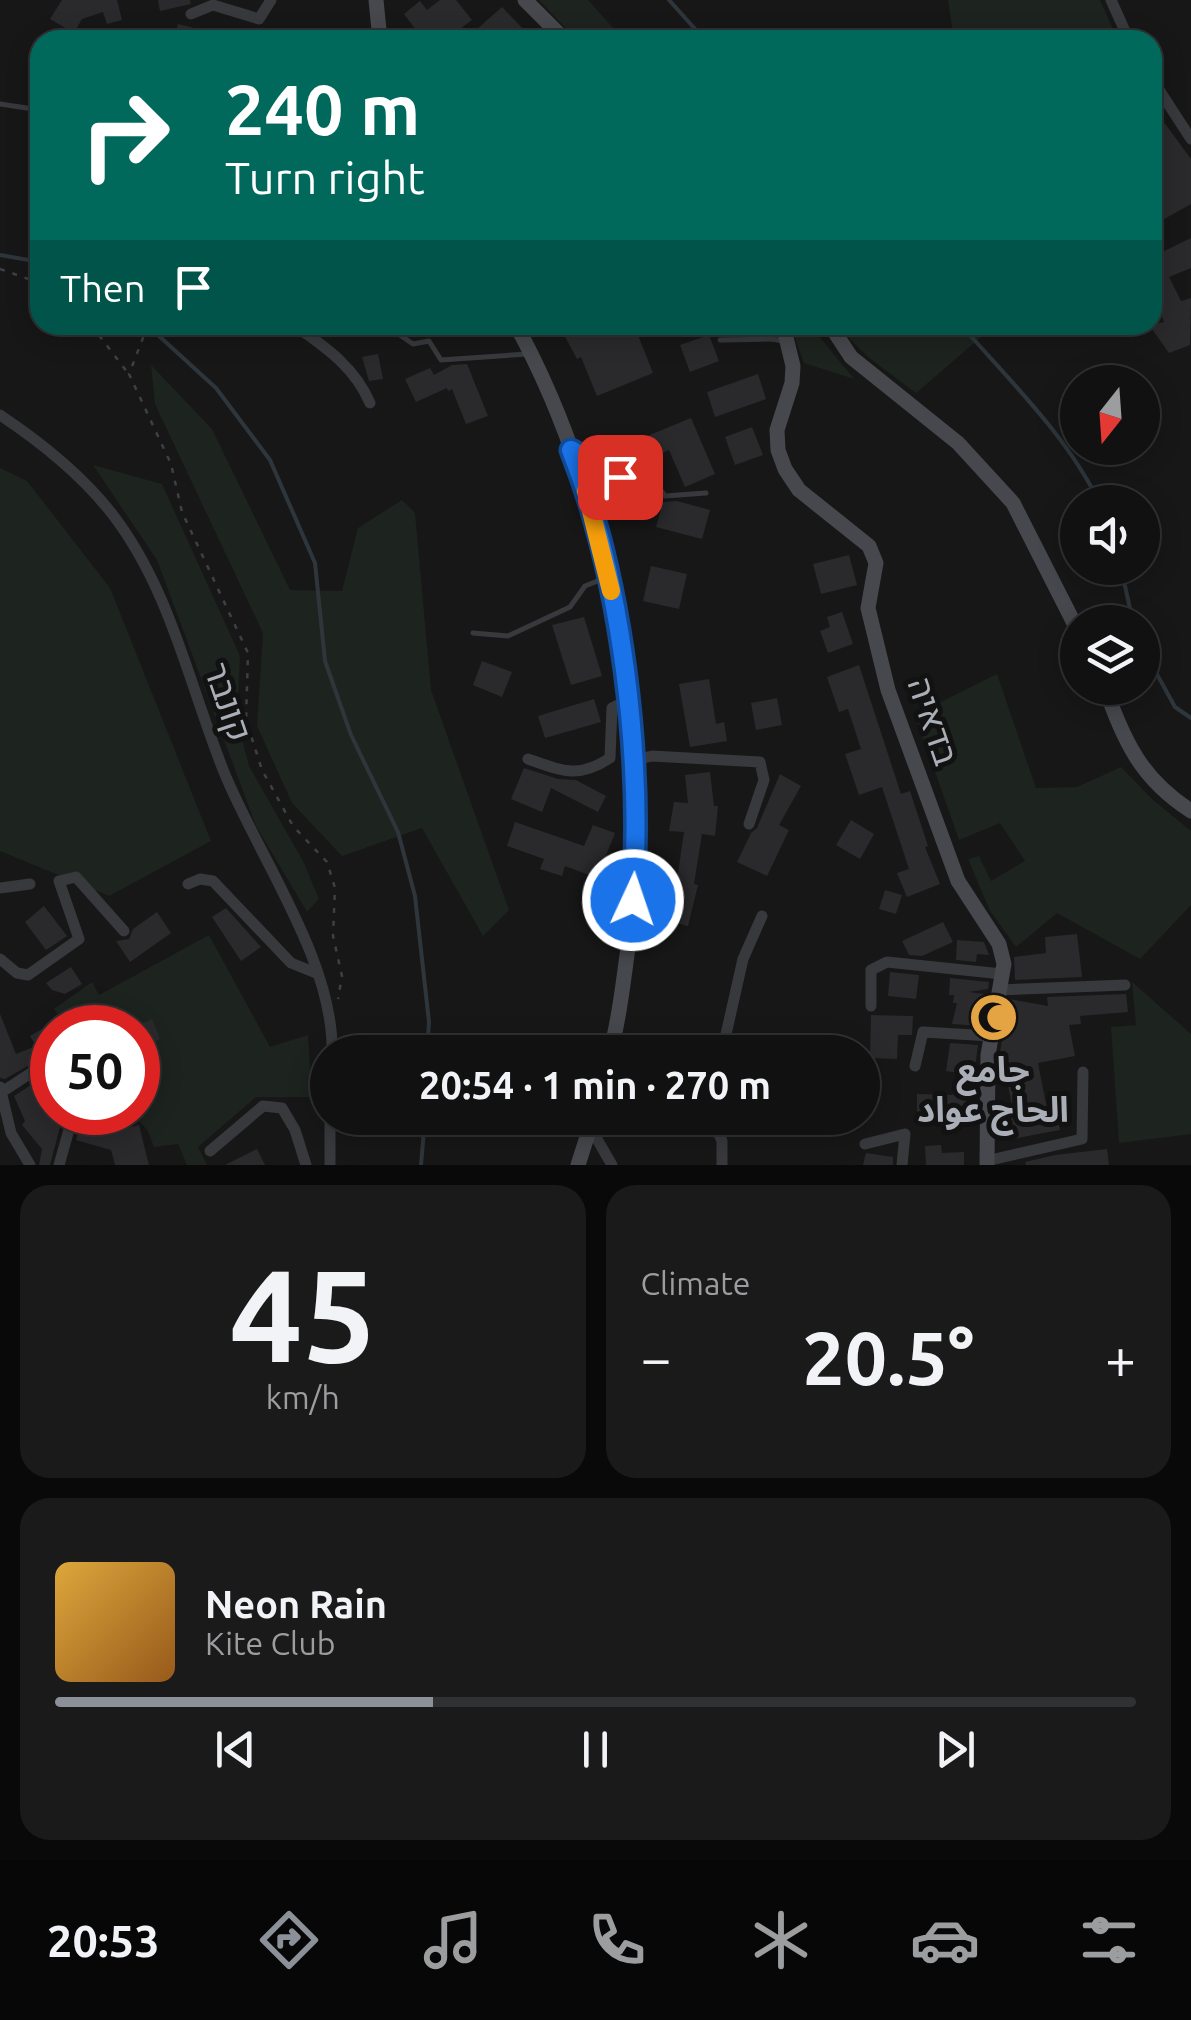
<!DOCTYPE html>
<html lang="en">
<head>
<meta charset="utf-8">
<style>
	body { margin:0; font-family:Ubuntu,"Noto Sans Arabic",Heebo,sans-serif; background:#1a1a1b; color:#f1f3f6; height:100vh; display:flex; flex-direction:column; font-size:38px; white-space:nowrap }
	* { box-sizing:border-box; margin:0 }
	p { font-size:32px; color:#9c9d9f }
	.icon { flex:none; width:55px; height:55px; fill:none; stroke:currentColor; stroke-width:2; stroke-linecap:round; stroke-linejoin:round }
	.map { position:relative; height:1165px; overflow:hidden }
	.side { display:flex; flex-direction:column; gap:20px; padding:20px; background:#09090a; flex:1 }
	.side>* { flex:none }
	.top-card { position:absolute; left:30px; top:30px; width:1132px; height:305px; border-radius:30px; box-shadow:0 5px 25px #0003,0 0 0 2px #303132; background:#00695c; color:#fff; overflow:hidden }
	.needle { width:65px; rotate:197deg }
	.buttons { position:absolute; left:1060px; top:365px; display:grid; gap:20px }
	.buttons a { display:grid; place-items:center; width:100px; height:100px; border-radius:50%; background:#111112; box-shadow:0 5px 25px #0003,0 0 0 2px #303132; font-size:50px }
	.speed { position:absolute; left:30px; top:1005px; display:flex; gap:20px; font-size:50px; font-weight:700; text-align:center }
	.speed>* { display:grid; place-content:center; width:130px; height:130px; border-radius:50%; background:#111112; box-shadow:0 5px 25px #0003,0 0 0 2px #303132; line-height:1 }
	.speed .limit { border:15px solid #d22; background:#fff; color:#111 }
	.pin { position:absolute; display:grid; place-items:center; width:85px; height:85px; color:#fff; margin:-42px; border-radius:20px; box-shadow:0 5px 15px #0006 }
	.me { position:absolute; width:110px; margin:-55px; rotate:3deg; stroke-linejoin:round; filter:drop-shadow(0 0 8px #0008) }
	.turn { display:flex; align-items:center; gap:35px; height:210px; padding:0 30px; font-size:45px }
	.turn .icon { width:130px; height:130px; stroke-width:2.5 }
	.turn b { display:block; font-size:70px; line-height:85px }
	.then { display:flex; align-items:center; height:95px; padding:0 30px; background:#0003; gap:20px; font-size:38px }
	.big { font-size:75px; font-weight:600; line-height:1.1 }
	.side .widget { flex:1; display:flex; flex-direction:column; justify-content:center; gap:15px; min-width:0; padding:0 35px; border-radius:30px; background:#1a1a1b }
	.side .dial { align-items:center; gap:0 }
	.dial b { font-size:130px; line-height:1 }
	.song { display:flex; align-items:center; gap:30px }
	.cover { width:120px; height:120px; border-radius:15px; background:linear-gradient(135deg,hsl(40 70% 55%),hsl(30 70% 35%)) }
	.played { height:10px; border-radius:5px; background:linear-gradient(90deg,#8c9099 35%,#303132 35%) }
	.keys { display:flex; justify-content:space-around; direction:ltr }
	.heat { display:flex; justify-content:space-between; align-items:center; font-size:55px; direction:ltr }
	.side .tiles { flex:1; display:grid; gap:20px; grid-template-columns:1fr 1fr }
	.widget:last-child { grid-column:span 2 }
	.trip { position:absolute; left:310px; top:1035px; width:570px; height:100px; border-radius:50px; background:#111112; box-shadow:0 5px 25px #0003,0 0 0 2px #303132; font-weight:600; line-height:100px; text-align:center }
	.menu { display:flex; height:160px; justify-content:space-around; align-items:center; background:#070707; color:#9c9d9f }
	.menu .icon { width:70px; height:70px }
	.menu .active { color:#8c9099 }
	.menu b { font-size:45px; color:#f1f3f6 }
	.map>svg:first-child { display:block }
	.green { fill:#1d231e }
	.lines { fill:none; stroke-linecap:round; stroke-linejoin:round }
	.stream { stroke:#2e363b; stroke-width:4 }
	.building { fill:#2a2a2c }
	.path { stroke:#3e4044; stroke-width:2.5; stroke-dasharray:5 8; stroke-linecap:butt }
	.lane { stroke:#38393d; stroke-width:5 }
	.street { stroke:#38393d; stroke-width:11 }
	.secondary { stroke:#46484d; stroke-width:15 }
	.route-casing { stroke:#114b97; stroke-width:25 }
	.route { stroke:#1a73e8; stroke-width:18 }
	.slow { stroke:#f59e0b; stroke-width:18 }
	.labels { text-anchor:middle; stroke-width:10; stroke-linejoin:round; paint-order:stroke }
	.street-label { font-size:35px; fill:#aaafb7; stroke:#121213 }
	.poi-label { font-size:35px; font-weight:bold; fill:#aaafb7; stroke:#121213 }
</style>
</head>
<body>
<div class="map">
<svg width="1191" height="1165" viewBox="0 0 1191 1165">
	<rect width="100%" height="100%" fill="#171718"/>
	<g class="green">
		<path d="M539 0H588L624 40H577Z"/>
		<path d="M948 0H1100L1118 40H954Z"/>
		<path d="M790 325H810L854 379 804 363Z"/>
		<path d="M836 325H995L916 393 868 357Z"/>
		<path d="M151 365 212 429 290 590 342 591 358 528 402 500 415 513 431 690 509 910 483 936 422 828 342 856 292 803 257 726 263 633 155 404Z"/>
		<path d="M93 465 162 484 240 656 237 719 249 766 303 861 319 899 307 912 256 826 157 560Z"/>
		<path d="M0 468 27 481 110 588 211 841 109 896 0 851Z"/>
		<path d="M997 674 1036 788 1077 787 1121 767 1152 799 1191 831V905L1140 959 1057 913 1016 947 990 911 968 859 979 856 991 881 1025 861 1000 823 959 840 915 715Z"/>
		<path d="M209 935 270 1047 308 1035 312 1097H256L198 1147 207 1165H187L178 1144 154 1147 148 1131 132 1113 138 1112V1028L96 1027 91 1019 66 1027 54 1009 92 982 99 995Z"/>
		<path d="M1132 982 1191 1034V1134L1119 1143 1111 1027 1136 1025Z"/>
	</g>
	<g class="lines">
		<g class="stream">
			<path d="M669 0 705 40"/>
			<path d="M0 255 40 262"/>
			<path d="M147 325 216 388 270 460 315 563 325 661 351 735 398 832 415 896 429 1022 427 1052"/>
			<path d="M961 325C1010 381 1067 436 1099 502"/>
			<path d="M1121 568 1133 622"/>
			<path d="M1142 647 1175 707 1191 718"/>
			<path d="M421 1165 425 1118"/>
		</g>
	</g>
	<g class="building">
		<path d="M62 0H117L122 20 107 24 103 12 82 19 74 33 50 19Z"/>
		<path d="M158 0H190L191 4 160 11Z"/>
		<path d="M440 0H456L472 20 445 40H410L419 34 404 14 420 1 427 10Z"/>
		<path d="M502 7 529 35 523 40H486L476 30Z"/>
		<path d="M178 24 202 30 200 40H174Z"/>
		<path d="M1152 106 1191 159V204L1159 222 1152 214Z"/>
		<path d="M1191 238V268L1169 277 1181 301 1191 298 1190 345 1169 353 1149 325 1164 322 1155 297 1152 298V257Z"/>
		<path d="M580 325H634L653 373 597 396 581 357 577 359 563 333Z"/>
		<path d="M709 335 719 361 690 372 680 345Z"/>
		<path d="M378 354 383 379 369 381 362 357Z"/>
		<path d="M467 364 488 416 466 424 452 389 448 391 447 388 416 402 405 379 430 368 434 375 452 365Z"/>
		<path d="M758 374 766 399 715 417 707 392Z"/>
		<path d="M691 418 715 474 685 487 669 450 632 466 623 446Z"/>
		<path d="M752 427 763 455 735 465 725 437Z"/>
		<path d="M677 501 710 510 702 539 656 527 663 502Z"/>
		<path d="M849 555 857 585 821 594 813 564Z"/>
		<path d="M651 566 687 574 679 609 643 601Z"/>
		<path d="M842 612 853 644 828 653 820 631 830 627 827 617Z"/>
		<path d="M584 617 602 676 571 685 552 625Z"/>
		<path d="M482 661 512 672 502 697 473 685Z"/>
		<path d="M859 665 901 794 910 791 928 846 925 847 940 884 907 897 897 873 909 869 882 787 859 795 845 754 861 749 848 709 839 712 827 677Z"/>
		<path d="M709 679 716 724 724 722 727 741 690 747 679 684Z"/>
		<path d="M777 698 782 725 756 730 751 703Z"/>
		<path d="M594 699 601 722 545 738 538 716Z"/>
		<path d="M524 768 558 779 576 780 606 796 598 812 551 788 542 812 511 799Z"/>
		<path d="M710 772 714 806H718L715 836 702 834 694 884 698 885 688 926 661 919 671 878 677 880 684 832 669 831 674 802 688 803 685 775Z"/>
		<path d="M780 774 801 786 779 825 789 830 767 876 737 862 751 833 757 828Z"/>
		<path d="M851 820 874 834 860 859 836 845Z"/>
		<path d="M515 822 584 846 593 825 615 833 597 878 565 866 562 876 540 869 544 859 507 846Z"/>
		<path d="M885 890 902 895 896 914 879 909Z"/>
		<path d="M44 906 67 936 46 950 25 922Z"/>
		<path d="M226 908 261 947 241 961 212 917Z"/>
		<path d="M157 912 171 933 130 962 116 941 129 939 133 929Z"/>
		<path d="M943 922 953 942 922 956 909 955 902 941Z"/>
		<path d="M1077 934 1082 977 1015 980 1014 957 1046 953 1045 937Z"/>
		<path d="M957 940 984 942 989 955 977 954 976 962 956 960Z"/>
		<path d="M71 967 82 984 65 994 52 990 46 983Z"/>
		<path d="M890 972 919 975 916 999 888 996Z"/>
		<path d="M950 978 989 982 988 989 969 992 985 994 981 1026 952 1024 957 1003H953L954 995H949Z"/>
		<path d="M1126 994 1128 1012 1080 1016 1081 1024 1069 1025 1075 1056 1038 1063 1047 1109 1056 1107 1060 1130 1002 1141 999 1118 1014 1115 1008 1085 1019 1084V1081L1007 1079 1003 1059 999 1058 1009 999 1048 1006 1047 997Z"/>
		<path d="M0 1014 16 1054 36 1046 30 1036 52 1023V1052L5 1079 0 1078Z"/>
		<path d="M871 1015 913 1016 912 1035H898L897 1059 870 1058Z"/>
		<path d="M152 1019 160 1039 147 1045 139 1025Z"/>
		<path d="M950 1043 978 1045 974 1075 946 1071Z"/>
		<path d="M43 1077 52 1097V1112H64L50 1165H39L42 1149 22 1125 25 1121 14 1096Z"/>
		<path d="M974 1089 976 1115 917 1120V1094L953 1095 952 1091Z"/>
		<path d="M82 1118 113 1127 114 1131 139 1125 149 1165H115L111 1150 76 1140Z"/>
		<path d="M941 1145 942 1153 964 1152V1165H926L925 1146Z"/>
		<path d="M257 1149 265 1165H225Z"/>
		<path d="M1107 1149 1109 1165H1026L1025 1162 1055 1155Z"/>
		<path d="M866 1153 893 1157V1165H863Z"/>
	</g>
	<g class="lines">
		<g class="path">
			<path d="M0 269 40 283"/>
			<path d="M91 325 128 373"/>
			<path d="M148 325 129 374 171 464 182 512 248 653 246 720 262 770 293 826 327 862 335 888 333 936 342 976 338 999"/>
		</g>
		<g class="lane">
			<path d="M357 40 375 31"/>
			<path d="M0 104 40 110"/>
			<path d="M768 325 771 339 784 341"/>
			<path d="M394 331 413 344 429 341 441 360 527 354"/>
			<path d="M720 340 771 339"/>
			<path d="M578 454 620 477 653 479 665 496 706 493"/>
			<path d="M473 633 508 636 570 607 585 586 605 578"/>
		</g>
		<g class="street">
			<path d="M1111 0 1129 40"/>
			<path d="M191 14 213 5 259 19 271 0"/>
			<path d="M1152 79 1191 139"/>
			<path d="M294 325C325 347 354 366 370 403"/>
			<path d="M0 415C42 443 82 475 113 515 171 591 189 685 224 772 258 856 334 961 332 1052"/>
			<path d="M528 759C562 771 578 779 610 758L612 708 628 700"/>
			<path d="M634 760 652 756 760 762 764 780 749 824"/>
			<path d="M188 884 200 879 213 881 291 963 316 973"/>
			<path d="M0 888 30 884"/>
			<path d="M0 959 17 973 28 975 79 939 59 881 76 877 124 931"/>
			<path d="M999 990 1125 985"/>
			<path d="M871 1006V970L887 962 1002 974"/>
			<path d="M722 1052 743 959 762 916"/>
			<path d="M915 1066 923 1032 991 1036"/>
			<path d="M0 1087 11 1133 30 1165"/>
			<path d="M2 1092 37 1069 52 1065"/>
			<path d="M707 1118 712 1119 722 1141V1165"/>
			<path d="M590 1127 612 1165"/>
			<path d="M865 1144 905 1134 902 1165"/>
			<path d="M210 1151 263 1106 282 1108 295 1130 306 1165"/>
			<path d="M986 1161 1082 1139 1083 1072"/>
			<path d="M59 1165 74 1112"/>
			<path d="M330 1165V1118"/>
		</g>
		<g class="secondary">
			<path d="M376 0 380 40"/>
			<path d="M525 0 565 40"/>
			<path d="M516 325C617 510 657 762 625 970 621 998 618 1026 610 1052"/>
			<path d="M783 325 793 366 792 383 777 430 778 450 785 469 799 490 869 546 876 563 868 608 888 690 958 881 999 944 1004 964 988 1055 987 1165"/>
			<path d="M830 325 851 357 958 443 1013 503 1078 631"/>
			<path d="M1105 688C1125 742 1140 778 1191 811"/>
			<path d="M578 1165 593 1118"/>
		</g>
	</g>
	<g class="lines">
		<defs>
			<path id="route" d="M620 477 571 450C623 582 643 760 633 900"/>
		</defs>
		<use href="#route" class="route-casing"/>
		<use href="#route" class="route"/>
		<path class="slow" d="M586 491 611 591"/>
	</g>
	<defs>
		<symbol id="mosque-disc" viewBox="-11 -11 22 22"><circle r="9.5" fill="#e4a443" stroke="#121213"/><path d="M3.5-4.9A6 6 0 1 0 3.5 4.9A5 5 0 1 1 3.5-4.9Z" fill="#111"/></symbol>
	</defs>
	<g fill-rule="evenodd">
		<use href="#mosque-disc" x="966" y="990" width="55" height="55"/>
	</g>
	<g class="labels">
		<g class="street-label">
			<text transform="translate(228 702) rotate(71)" y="12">קונבר</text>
			<text transform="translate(933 721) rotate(71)" y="12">בדאיה</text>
		</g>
		<g class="poi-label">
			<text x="993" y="1082">جامع<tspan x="993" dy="40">الحاج عواد</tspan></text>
		</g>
	</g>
</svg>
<div class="buttons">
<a><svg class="needle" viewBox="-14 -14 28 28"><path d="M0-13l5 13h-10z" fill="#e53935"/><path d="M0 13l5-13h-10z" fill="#9c9d9f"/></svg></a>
<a><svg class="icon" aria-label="sound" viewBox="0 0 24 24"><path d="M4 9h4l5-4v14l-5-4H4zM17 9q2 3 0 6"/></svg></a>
<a><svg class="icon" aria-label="layers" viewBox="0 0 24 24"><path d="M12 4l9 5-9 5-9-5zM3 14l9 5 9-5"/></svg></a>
</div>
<div class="speed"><div class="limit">50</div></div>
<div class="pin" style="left:620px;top:477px;background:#d93025"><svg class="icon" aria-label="arrive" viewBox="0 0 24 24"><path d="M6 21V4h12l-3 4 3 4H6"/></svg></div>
<svg class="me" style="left:633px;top:900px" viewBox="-20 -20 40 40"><circle r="17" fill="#1a73e8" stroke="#fff" stroke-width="3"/><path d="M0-11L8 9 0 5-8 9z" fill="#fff"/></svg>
<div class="trip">20:54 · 1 min · 270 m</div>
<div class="top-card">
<div class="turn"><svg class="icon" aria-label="right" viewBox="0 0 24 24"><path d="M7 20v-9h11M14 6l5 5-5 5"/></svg><div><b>240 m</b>Turn right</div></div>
<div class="then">Then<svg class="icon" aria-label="arrive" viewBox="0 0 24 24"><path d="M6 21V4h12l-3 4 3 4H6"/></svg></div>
</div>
</div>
<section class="side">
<div class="tiles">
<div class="widget dial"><b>45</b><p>km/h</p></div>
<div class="widget"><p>Climate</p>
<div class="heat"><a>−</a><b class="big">20.5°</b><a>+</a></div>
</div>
<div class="widget">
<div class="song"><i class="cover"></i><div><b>Neon Rain</b><p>Kite Club</p></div></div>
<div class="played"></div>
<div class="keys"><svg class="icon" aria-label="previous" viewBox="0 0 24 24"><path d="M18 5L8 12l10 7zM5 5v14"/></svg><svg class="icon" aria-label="pause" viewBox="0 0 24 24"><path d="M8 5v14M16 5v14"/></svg><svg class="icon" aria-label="next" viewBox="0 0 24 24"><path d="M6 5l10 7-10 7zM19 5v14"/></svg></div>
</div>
</div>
</section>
<nav class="menu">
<b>20:53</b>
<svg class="icon active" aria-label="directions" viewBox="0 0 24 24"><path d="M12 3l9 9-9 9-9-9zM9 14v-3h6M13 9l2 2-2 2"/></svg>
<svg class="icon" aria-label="music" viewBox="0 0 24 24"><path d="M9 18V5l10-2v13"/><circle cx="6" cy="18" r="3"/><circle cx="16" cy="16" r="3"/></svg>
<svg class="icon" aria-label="phone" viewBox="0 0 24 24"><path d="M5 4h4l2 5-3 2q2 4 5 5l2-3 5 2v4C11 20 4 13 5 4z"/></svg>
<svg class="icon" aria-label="climate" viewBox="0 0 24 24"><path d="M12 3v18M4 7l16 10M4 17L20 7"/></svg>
<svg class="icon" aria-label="car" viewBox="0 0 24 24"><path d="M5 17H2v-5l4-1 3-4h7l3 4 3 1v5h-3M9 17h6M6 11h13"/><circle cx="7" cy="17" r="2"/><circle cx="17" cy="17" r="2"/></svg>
<svg class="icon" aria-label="filters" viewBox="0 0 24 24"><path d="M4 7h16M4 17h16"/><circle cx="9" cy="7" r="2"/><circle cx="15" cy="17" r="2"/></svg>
</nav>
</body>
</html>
